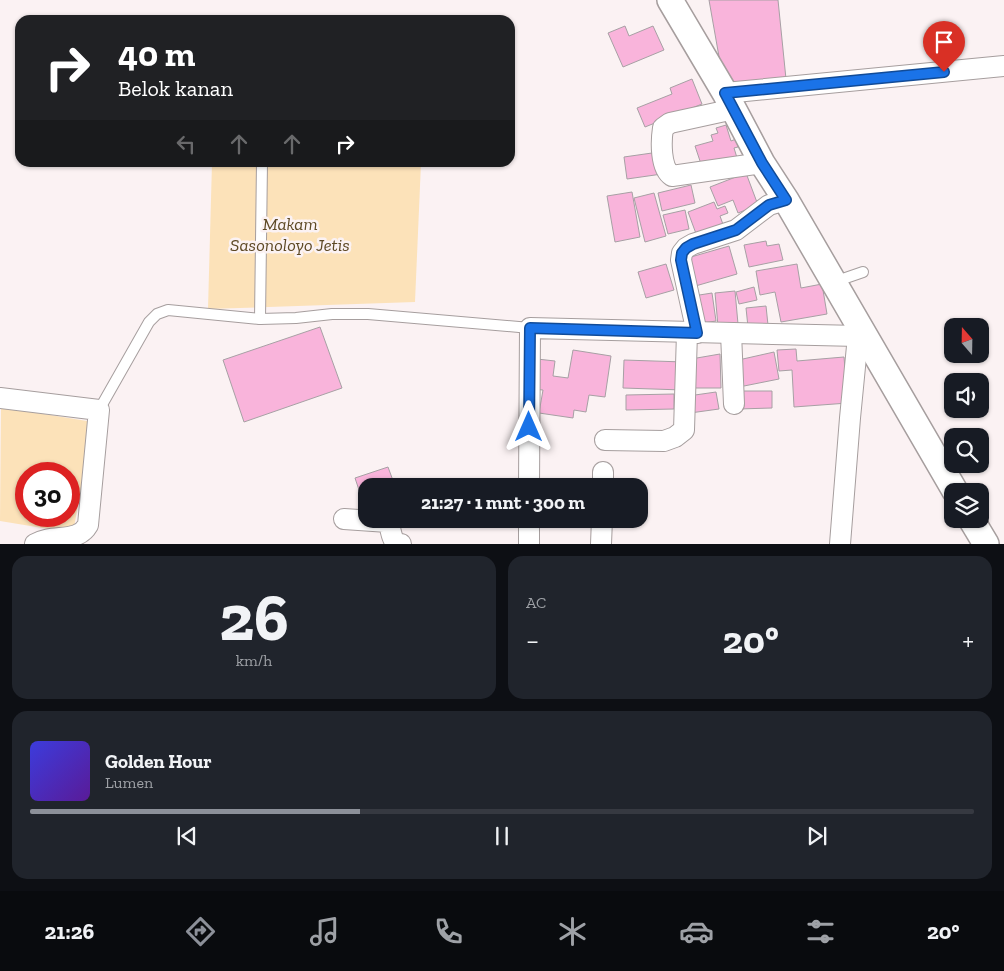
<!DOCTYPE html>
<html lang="id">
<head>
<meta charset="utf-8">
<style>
	body { margin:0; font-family:"Zilla Slab",serif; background:#20242c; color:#f1f3f6; height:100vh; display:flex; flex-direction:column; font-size:19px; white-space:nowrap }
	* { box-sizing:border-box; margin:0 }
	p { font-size:16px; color:#9ea1a6 }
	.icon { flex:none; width:28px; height:28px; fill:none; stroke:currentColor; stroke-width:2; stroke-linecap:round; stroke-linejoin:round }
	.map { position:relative; height:544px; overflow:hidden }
	.details { display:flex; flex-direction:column; gap:12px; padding:12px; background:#0d0f14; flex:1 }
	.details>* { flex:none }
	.hud { position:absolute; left:15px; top:15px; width:500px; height:152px; border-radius:15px; box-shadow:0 1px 4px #0004; background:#202124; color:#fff; overflow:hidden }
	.needle { width:32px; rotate:340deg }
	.buttons { position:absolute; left:944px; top:318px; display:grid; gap:10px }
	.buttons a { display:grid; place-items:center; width:45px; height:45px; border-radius:10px; background:#171b24; box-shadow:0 1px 4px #0004; font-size:25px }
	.speed { position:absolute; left:15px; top:462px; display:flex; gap:10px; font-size:25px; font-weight:700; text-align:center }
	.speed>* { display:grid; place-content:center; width:65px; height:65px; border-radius:50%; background:#171b24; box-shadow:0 1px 4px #0004; line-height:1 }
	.speed .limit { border:8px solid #d22; background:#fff; color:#111 }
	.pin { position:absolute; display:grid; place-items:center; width:42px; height:42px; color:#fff; margin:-51px -21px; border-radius:50% 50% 50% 0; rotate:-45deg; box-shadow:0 0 5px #0007 }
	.pin .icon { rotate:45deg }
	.me { position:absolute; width:55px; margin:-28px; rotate:0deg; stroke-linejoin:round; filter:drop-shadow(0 0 4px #0008) }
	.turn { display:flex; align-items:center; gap:18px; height:105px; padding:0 20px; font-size:22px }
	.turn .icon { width:65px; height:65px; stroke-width:2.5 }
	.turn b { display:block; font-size:35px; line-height:42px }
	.lanes { display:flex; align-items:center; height:48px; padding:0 20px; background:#0003; justify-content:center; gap:25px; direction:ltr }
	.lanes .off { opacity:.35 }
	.big { font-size:38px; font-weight:800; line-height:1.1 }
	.details .widget { flex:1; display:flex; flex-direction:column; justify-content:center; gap:8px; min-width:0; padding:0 18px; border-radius:15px; background:#20242c }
	.details .dial { align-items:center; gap:0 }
	.dial b { font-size:65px; line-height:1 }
	.song { display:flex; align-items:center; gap:15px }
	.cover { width:60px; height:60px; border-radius:8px; background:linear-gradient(135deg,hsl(240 70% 55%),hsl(270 70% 35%)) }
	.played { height:5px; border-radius:2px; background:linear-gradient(90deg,#8c9099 35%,#363941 35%) }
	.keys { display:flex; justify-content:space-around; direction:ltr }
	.heat { display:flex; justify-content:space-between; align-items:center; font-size:28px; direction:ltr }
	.details .tiles { flex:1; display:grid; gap:12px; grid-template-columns:1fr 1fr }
	.widget:last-child { grid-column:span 2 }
	.trip { position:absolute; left:358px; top:478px; width:290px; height:50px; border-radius:15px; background:#171b24; box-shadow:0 1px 4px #0004; font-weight:800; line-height:50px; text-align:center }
	.tab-bar { display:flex; height:80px; justify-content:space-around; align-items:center; background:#090b0e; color:#9ea1a6 }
	.tab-bar .icon { width:35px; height:35px }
	.tab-bar .selected { color:#8c9099 }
	.tab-bar b { font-size:22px; color:#f1f3f6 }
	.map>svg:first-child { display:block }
	.green { fill:#fce2b9; fill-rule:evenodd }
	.building { fill:#f9b4db; stroke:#a7a0a4 }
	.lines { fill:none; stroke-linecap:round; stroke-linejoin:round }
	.service-casing { stroke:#a69e9e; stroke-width:12 }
	.minor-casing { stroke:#a69e9e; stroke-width:22 }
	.tertiary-casing { stroke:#a69e9e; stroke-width:28 }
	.service { stroke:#fff; stroke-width:10 }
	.minor { stroke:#fff; stroke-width:20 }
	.tertiary { stroke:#fff; stroke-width:25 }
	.route-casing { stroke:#114b97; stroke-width:12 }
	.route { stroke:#1a73e8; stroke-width:9 }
	.labels { text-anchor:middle; stroke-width:5; stroke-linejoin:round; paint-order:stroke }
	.park-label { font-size:18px; font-style:italic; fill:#5d4824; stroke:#fbf2f3 }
</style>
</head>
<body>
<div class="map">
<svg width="1004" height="544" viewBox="0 0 1004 544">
	<rect width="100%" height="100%" fill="#fbf2f3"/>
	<g class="green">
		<path d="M212 163H421L415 302 208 309Z"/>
		<path d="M1 407 93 422 73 533 0 521ZM26 474H69V516H26Z"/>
	</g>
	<g class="building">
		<path d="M709 0H778L786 79 724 85Z"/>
		<path d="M625 26 629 36 653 26 664 50 623 67 608 33Z"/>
		<path d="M692 79 702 104 645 127 637 108 672 94 670 88Z"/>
		<path d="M726 125 731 141 736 139 738 147 734 148 738 161 702 167 695 146 713 141 711 135 718 133 716 128Z"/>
		<path d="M659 152 662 174 627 179 624 157Z"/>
		<path d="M746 173 758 205 738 213 733 200 718 206 710 187Z"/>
		<path d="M691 185 695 203 662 211 658 193Z"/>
		<path d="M632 192 640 237 615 242 607 196Z"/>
		<path d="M654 193 666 236 645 242 634 198Z"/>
		<path d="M714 202 717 209 725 206 728 213 720 216 725 230 698 239 688 212Z"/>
		<path d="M685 210 689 229 668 234 663 215Z"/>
		<path d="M766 241 767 246 779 244 783 260 749 267 744 245Z"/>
		<path d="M729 246 737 274 692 287 684 259Z"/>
		<path d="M666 264 674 290 646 298 638 272Z"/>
		<path d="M797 264 801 288 822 284 827 314 781 322 775 292 760 295 756 271Z"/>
		<path d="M754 287 757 300 739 304 736 292Z"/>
		<path d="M735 291 738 324 718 326 715 293Z"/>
		<path d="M712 293 716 321 697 324 693 296Z"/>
		<path d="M766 306 768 325 748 327 746 308Z"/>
		<path d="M320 327 342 388 244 422 223 360Z"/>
		<path d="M796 349 797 361 844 357 848 403 794 407 792 370 779 371 777 350Z"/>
		<path d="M573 350 611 356 605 397 589 395 586 412 574 410 573 418 539 413 543 390 532 389 537 359 555 361 553 376 568 378Z"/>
		<path d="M774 352 779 379 739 387 734 361Z"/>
		<path d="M720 354 721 388H690L691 359Z"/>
		<path d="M624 360 684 362 683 390 623 388Z"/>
		<path d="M738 391H772V408L738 409Z"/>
		<path d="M716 392 719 409 690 413 688 396Z"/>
		<path d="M674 394V409L626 410V395Z"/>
		<path d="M388 467 395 486H366V511L355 478Z"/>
	</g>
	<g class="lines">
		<defs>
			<g id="service">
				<path d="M834 282 863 272"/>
				<path d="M260 319 262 162"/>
				<path d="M99 410 149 322 157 314 168 310 260 319 296 318 332 314H368L530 328"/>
			</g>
			<g id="minor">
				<path d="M725 93 1004 66"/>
				<path d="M734 109 670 123 663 128C661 141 660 168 672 176L762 163"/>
				<path d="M697 333 681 260 682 253 686 248 693 244 736 230 769 205 786 200"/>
				<path d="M731 333 734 404"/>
				<path d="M0 398 99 410 88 525C77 544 54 533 35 544"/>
				<path d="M605 440 664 441 675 437 684 430 687 333"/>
				<path d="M529 486 530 328 858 336 864 335"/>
				<path d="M603 486V472"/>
				<path d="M344 519 388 522C392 530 390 543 401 544"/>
				<path d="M529 544V519"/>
				<path d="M601 544 602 519"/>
				<path d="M840 544 850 418 858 336"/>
			</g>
			<g id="tertiary">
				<path d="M670 0 725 93 762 163 786 200 955 491"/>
				<path d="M971 519 986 544"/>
			</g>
		</defs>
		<use href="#service" class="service-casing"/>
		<use href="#minor" class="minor-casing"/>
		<use href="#tertiary" class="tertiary-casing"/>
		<use href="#service" class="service"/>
		<use href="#minor" class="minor"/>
		<use href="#tertiary" class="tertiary"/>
	</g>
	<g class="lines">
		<defs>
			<path id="route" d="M529 427 530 328 697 333 681 260 682 253 686 248 693 244 736 230 769 205 786 200 762 163 725 93 944 72"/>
		</defs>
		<use href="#route" class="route-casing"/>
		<use href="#route" class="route"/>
	</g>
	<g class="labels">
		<g class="park-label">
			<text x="290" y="230">Makam<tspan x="290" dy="21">Sasonoloyo Jetis</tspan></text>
		</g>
	</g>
</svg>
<div class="buttons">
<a><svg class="needle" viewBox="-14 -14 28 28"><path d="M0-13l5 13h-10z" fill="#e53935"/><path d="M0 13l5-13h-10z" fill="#9ea1a6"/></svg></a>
<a><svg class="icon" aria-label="sound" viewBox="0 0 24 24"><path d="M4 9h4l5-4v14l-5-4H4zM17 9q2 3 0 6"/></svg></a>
<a><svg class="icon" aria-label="search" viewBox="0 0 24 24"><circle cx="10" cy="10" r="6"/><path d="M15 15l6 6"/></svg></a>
<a><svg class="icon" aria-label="layers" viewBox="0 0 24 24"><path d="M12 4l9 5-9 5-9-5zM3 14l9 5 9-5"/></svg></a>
</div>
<div class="speed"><div class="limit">30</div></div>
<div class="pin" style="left:944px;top:72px;background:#d93025"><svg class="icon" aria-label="arrive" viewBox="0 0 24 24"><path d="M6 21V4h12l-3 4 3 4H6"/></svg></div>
<svg class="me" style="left:529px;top:427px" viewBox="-20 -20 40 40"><path d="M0-17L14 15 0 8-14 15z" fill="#1a73e8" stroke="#fff" stroke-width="4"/></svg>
<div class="trip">21:27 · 1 mnt · 300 m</div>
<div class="hud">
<div class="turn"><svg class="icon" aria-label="right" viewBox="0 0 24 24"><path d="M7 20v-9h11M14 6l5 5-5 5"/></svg><div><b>40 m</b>Belok kanan</div></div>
<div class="lanes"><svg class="icon off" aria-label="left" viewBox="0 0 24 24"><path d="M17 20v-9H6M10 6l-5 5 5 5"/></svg><svg class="icon off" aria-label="ahead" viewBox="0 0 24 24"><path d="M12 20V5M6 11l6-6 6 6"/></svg><svg class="icon off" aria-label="ahead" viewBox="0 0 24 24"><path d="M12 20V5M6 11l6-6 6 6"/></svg><svg class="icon" aria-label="right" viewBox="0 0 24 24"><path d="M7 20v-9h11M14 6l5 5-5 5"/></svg></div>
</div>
</div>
<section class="details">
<div class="tiles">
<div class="widget dial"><b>26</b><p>km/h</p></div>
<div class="widget"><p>AC</p>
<div class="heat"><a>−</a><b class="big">20°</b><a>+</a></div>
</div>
<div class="widget">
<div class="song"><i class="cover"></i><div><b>Golden Hour</b><p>Lumen</p></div></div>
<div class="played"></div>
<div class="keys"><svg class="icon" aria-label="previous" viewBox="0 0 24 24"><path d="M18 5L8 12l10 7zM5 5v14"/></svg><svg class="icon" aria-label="pause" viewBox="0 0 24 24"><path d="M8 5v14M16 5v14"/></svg><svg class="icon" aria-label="next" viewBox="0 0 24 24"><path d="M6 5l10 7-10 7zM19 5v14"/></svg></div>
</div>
</div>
</section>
<nav class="tab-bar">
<b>21:26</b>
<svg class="icon selected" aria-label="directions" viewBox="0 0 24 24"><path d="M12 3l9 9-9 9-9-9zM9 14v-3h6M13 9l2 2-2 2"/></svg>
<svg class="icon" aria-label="music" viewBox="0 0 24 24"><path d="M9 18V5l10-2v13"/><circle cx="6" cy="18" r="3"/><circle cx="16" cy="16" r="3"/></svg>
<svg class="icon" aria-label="phone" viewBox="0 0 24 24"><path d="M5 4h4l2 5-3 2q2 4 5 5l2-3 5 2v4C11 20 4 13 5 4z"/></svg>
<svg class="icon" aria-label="climate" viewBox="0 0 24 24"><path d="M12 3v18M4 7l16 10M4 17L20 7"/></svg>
<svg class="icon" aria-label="car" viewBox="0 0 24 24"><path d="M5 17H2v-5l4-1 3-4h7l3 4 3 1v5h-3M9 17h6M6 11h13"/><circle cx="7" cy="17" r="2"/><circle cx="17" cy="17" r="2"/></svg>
<svg class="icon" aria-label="filters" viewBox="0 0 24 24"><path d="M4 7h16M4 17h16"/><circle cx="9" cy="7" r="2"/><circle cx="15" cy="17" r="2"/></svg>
<b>20°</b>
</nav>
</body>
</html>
